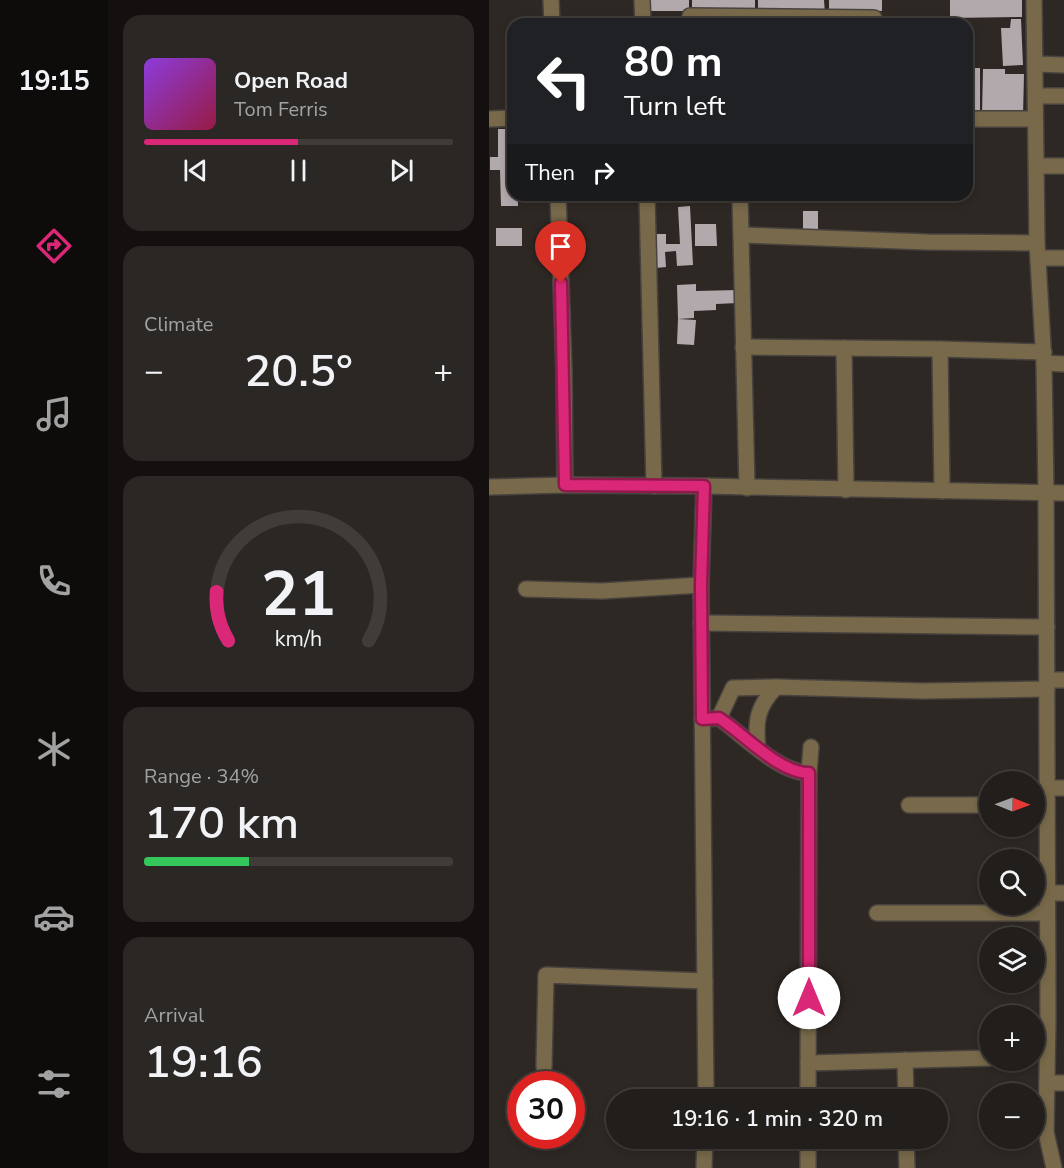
<!DOCTYPE html>
<html lang="en">
<head>
<meta charset="utf-8">
<style>
	body { margin:0; font-family:"Nunito Sans",sans-serif; background:#2a2724; color:#f1f3f6; height:100vh; display:flex; flex-direction:column; font-size:22px; white-space:nowrap }
	* { box-sizing:border-box; margin:0 }
	p { font-size:20px; color:#a2a2a3 }
	.icon { flex:none; width:33px; height:33px; fill:none; stroke:currentColor; stroke-width:2; stroke-linecap:round; stroke-linejoin:round }
	.map { position:relative; flex:1; overflow:hidden }
	.panel { display:flex; flex-direction:column; gap:15px; padding:15px; background:#13100f; width:381px }
	.panel>* { flex:none }
	.banner { position:absolute; left:18px; top:18px; width:466px; height:183px; border-radius:18px; box-shadow:0 3px 9px #0003,0 0 0 2px #3f3c3a; background:#202124; color:#fff; overflow:hidden }
	.needle { width:39px; rotate:91deg }
	.tools { position:absolute; left:490px; top:771px; display:grid; gap:12px }
	.tools a { display:grid; place-items:center; width:66px; height:66px; border-radius:50%; background:#221e1b; box-shadow:0 3px 9px #0003,0 0 0 2px #3f3c3a; font-size:30px }
	.speed { position:absolute; left:18px; top:1071px; display:flex; gap:12px; font-size:30px; font-weight:700; text-align:center }
	.speed>* { display:grid; place-content:center; width:78px; height:78px; border-radius:50%; background:#221e1b; box-shadow:0 3px 9px #0003,0 0 0 2px #3f3c3a; line-height:1 }
	.speed .limit { border:9px solid #d22; background:#fff; color:#111 }
	.pin { position:absolute; display:grid; place-items:center; width:51px; height:51px; color:#fff; margin:-62px -26px; border-radius:50% 50% 50% 0; rotate:-45deg; box-shadow:0 0 6px #0007 }
	.pin .icon { rotate:45deg }
	.me { position:absolute; width:66px; margin:-33px; rotate:0deg; stroke-linejoin:round; filter:drop-shadow(0 0 4px #0008) }
	.turn { display:flex; align-items:center; gap:21px; height:126px; padding:0 18px; font-size:27px }
	.turn .icon { width:78px; height:78px; stroke-width:2.5 }
	.turn b { display:block; font-size:42px; line-height:51px }
	.then { display:flex; align-items:center; height:57px; padding:0 18px; background:#0003; gap:12px; font-size:22px }
	.big { font-size:45px; font-weight:600; line-height:1.1 }
	.panel .card { flex:1; display:flex; flex-direction:column; justify-content:center; gap:9px; min-width:0; padding:0 21px; border-radius:18px; background:#2a2724 }
	.panel .dial { align-items:center; gap:0 }
	.dial svg { height:156px; overflow:visible; fill:none; stroke:#3f3c3a; stroke-width:7; stroke-linecap:round; text-anchor:middle }
	.dial text { fill:#f1f3f6; stroke:none }
	.song { display:flex; align-items:center; gap:18px }
	.cover { width:72px; height:72px; border-radius:9px; background:linear-gradient(135deg,hsl(270 70% 55%),hsl(340 70% 35%)) }
	.played { height:6px; border-radius:3px; background:linear-gradient(90deg,#db2777 50%,#3f3c3a 50%) }
	.keys { display:flex; justify-content:space-around; direction:ltr }
	.heat { display:flex; justify-content:space-between; align-items:center; font-size:33px; direction:ltr }
	.charge { height:9px; border-radius:4px; background:linear-gradient(90deg,#34c759 34%,#3f3c3a 0) }
	.trip { position:absolute; left:117px; top:1089px; width:342px; height:60px; border-radius:30px; background:#221e1b; box-shadow:0 3px 9px #0003,0 0 0 2px #3f3c3a; font-weight:600; line-height:60px; text-align:center }
	main { display:flex; flex:1; min-height:0 }
	.menu { display:flex; flex-direction:column; width:108px; justify-content:space-around; align-items:center; background:#0e0c0b; color:#a2a2a3 }
	.menu .icon { width:42px; height:42px }
	.menu .current { color:#db2777 }
	.menu b { font-size:27px; color:#f1f3f6 }
	.map>svg:first-child { display:block }
	.building { fill:#b2a9ad }
	.lines { fill:none; stroke-linecap:round; stroke-linejoin:round }
	.minor-casing { stroke:#49433f; stroke-width:18 }
	.minor { stroke:#776949; stroke-width:15 }
	.route-casing { stroke:#8e194d; stroke-width:15 }
	.route { stroke:#db2777; stroke-width:10 }
</style>
</head>
<body>
<main>
<nav class="menu">
<b>19:15</b>
<svg class="icon current" aria-label="directions" viewBox="0 0 24 24"><path d="M12 3l9 9-9 9-9-9zM9 14v-3h6M13 9l2 2-2 2"/></svg>
<svg class="icon" aria-label="music" viewBox="0 0 24 24"><path d="M9 18V5l10-2v13"/><circle cx="6" cy="18" r="3"/><circle cx="16" cy="16" r="3"/></svg>
<svg class="icon" aria-label="phone" viewBox="0 0 24 24"><path d="M5 4h4l2 5-3 2q2 4 5 5l2-3 5 2v4C11 20 4 13 5 4z"/></svg>
<svg class="icon" aria-label="climate" viewBox="0 0 24 24"><path d="M12 3v18M4 7l16 10M4 17L20 7"/></svg>
<svg class="icon" aria-label="car" viewBox="0 0 24 24"><path d="M5 17H2v-5l4-1 3-4h7l3 4 3 1v5h-3M9 17h6M6 11h13"/><circle cx="7" cy="17" r="2"/><circle cx="17" cy="17" r="2"/></svg>
<svg class="icon" aria-label="filters" viewBox="0 0 24 24"><path d="M4 7h16M4 17h16"/><circle cx="9" cy="7" r="2"/><circle cx="15" cy="17" r="2"/></svg>
</nav>
<section class="panel">
<div class="card">
<div class="song"><i class="cover"></i><div><b>Open Road</b><p>Tom Ferris</p></div></div>
<div class="played"></div>
<div class="keys"><svg class="icon" aria-label="previous" viewBox="0 0 24 24"><path d="M18 5L8 12l10 7zM5 5v14"/></svg><svg class="icon" aria-label="pause" viewBox="0 0 24 24"><path d="M8 5v14M16 5v14"/></svg><svg class="icon" aria-label="next" viewBox="0 0 24 24"><path d="M6 5l10 7-10 7zM19 5v14"/></svg></div>
</div>
<div class="card"><p>Climate</p>
<div class="heat"><a>−</a><b class="big">20.5°</b><a>+</a></div>
</div>
<div class="card dial"><svg viewBox="0 0 100 80">
<path d="M14 69A42 42 0 1 1 86 69"/>
<path d="M14 69A42 42 0 0 1 8 44" stroke="#db2777"/>
<text x="50" y="56" font-size="32" font-weight="700">21</text>
<text x="50" y="72" font-size="11">km/h</text>
</svg></div>
<div class="card"><p>Range · 34%</p><b class="big">170 km</b><div class="charge"></div></div>
<div class="card"><p>Arrival</p><b class="big">19:16</b></div>
</section>
<div class="map">
<svg width="575" height="1168" viewBox="0 0 575 1168">
	<rect width="100%" height="100%" fill="#2e2824"/>
	<g class="building">
		<rect x="159" y="0" width="41" height="11"/>
		<path d="M203 0H266V13L203 14Z"/>
		<path d="M269 0H335L336 14 269 12Z"/>
		<path d="M340 0H393V11L340 9Z"/>
		<path d="M461 0H533V17L461 18Z"/>
		<rect x="395" y="19" width="79" height="5"/>
		<path d="M522 19H532L534 65 514 66 512 28H521Z"/>
		<rect x="478" y="68" width="13" height="45"/>
		<path d="M494 69H516V74H535L534 115H493Z"/>
		<path d="M9 129H24V195H29V206H12L11 170H1V157H9Z"/>
		<path d="M201 206 204 265 188 266 187 251 176 252 177 267 166 268 164 234H177V244H191L189 207Z"/>
		<rect x="314" y="211" width="15" height="20"/>
		<path d="M206 224H227L228 246H206Z"/>
		<rect x="7" y="228" width="26" height="18"/>
		<path d="M207 284V291L249 290V303L227 304V310L205 311V318L189 319 188 285Z"/>
		<path d="M189 319 207 320 205 345 188 344Z"/>
	</g>
	<g class="lines">
		<defs>
			<g id="minor">
				<path d="M62 0 63 24"/>
				<path d="M153 0 154 24"/>
				<path d="M545 0 548 243 555 363 557 493 559 1018 557 1132 565 1168"/>
				<path d="M201 16 385 18V24"/>
				<path d="M547 64 575 65"/>
				<path d="M547 96H575"/>
				<path d="M0 119 24 118"/>
				<path d="M478 119H546"/>
				<path d="M548 166H575"/>
				<path d="M69 195 75 370 76 485"/>
				<path d="M158 195 165 486"/>
				<path d="M251 195 258 488"/>
				<path d="M252 235 438 242 548 243"/>
				<path d="M549 258H575"/>
				<path d="M254 347 451 349 555 352"/>
				<path d="M355 348 357 490"/>
				<path d="M451 349 453 491"/>
				<path d="M555 363 575 364"/>
				<path d="M215 486 212 585 217 1100"/>
				<path d="M0 487 76 485 215 486 575 493"/>
				<path d="M37 589 113 591 212 585"/>
				<path d="M212 623 558 627"/>
				<path d="M558 680H575"/>
				<path d="M230 718C254 735 290 773 320 773L322 747"/>
				<path d="M213 719 230 718 244 688 287 687 434 691 558 689"/>
				<path d="M269 748C266 721 268 707 287 687"/>
				<path d="M558 788H575"/>
				<path d="M420 805H501"/>
				<path d="M558 893H575"/>
				<path d="M388 913H558"/>
				<path d="M416 1060 417 1100"/>
				<path d="M319 1063 501 1058"/>
				<path d="M55 1067 57 975 216 981"/>
				<path d="M558 1083H575"/>
				<path d="M319 1100 320 773"/>
				<path d="M319 1138V1168"/>
				<path d="M417 1138 418 1168"/>
				<path d="M215 1168 216 1138"/>
			</g>
		</defs>
		<use href="#minor" class="minor-casing"/>
		<use href="#minor" class="minor"/>
	</g>
	<g class="lines">
		<defs>
			<path id="route" d="M72 283 76 485 215 486 212 585 213 719 230 718C255 734 290 773 320 773V998"/>
		</defs>
		<use href="#route" class="route-casing"/>
		<use href="#route" class="route"/>
	</g>
</svg>
<div class="tools">
<a><svg class="needle" viewBox="-14 -14 28 28"><path d="M0-13l5 13h-10z" fill="#e53935"/><path d="M0 13l5-13h-10z" fill="#a2a2a3"/></svg></a>
<a><svg class="icon" aria-label="search" viewBox="0 0 24 24"><circle cx="10" cy="10" r="6"/><path d="M15 15l6 6"/></svg></a>
<a><svg class="icon" aria-label="layers" viewBox="0 0 24 24"><path d="M12 4l9 5-9 5-9-5zM3 14l9 5 9-5"/></svg></a>
<a>+</a>
<a>−</a>
</div>
<div class="speed"><div class="limit">30</div></div>
<div class="pin" style="left:72px;top:283px;background:#d93025"><svg class="icon" aria-label="arrive" viewBox="0 0 24 24"><path d="M6 21V4h12l-3 4 3 4H6"/></svg></div>
<svg class="me" style="left:320px;top:998px" viewBox="-20 -20 40 40"><circle r="19" fill="#fff"/><path d="M0-13L10 11 0 6-10 11z" fill="#db2777"/></svg>
<div class="trip">19:16 · 1 min · 320 m</div>
<div class="banner">
<div class="turn"><svg class="icon" aria-label="left" viewBox="0 0 24 24"><path d="M17 20v-9H6M10 6l-5 5 5 5"/></svg><div><b>80 m</b>Turn left</div></div>
<div class="then">Then<svg class="icon" aria-label="right" viewBox="0 0 24 24"><path d="M7 20v-9h11M14 6l5 5-5 5"/></svg></div>
</div>
</div>
</main>
</body>
</html>
